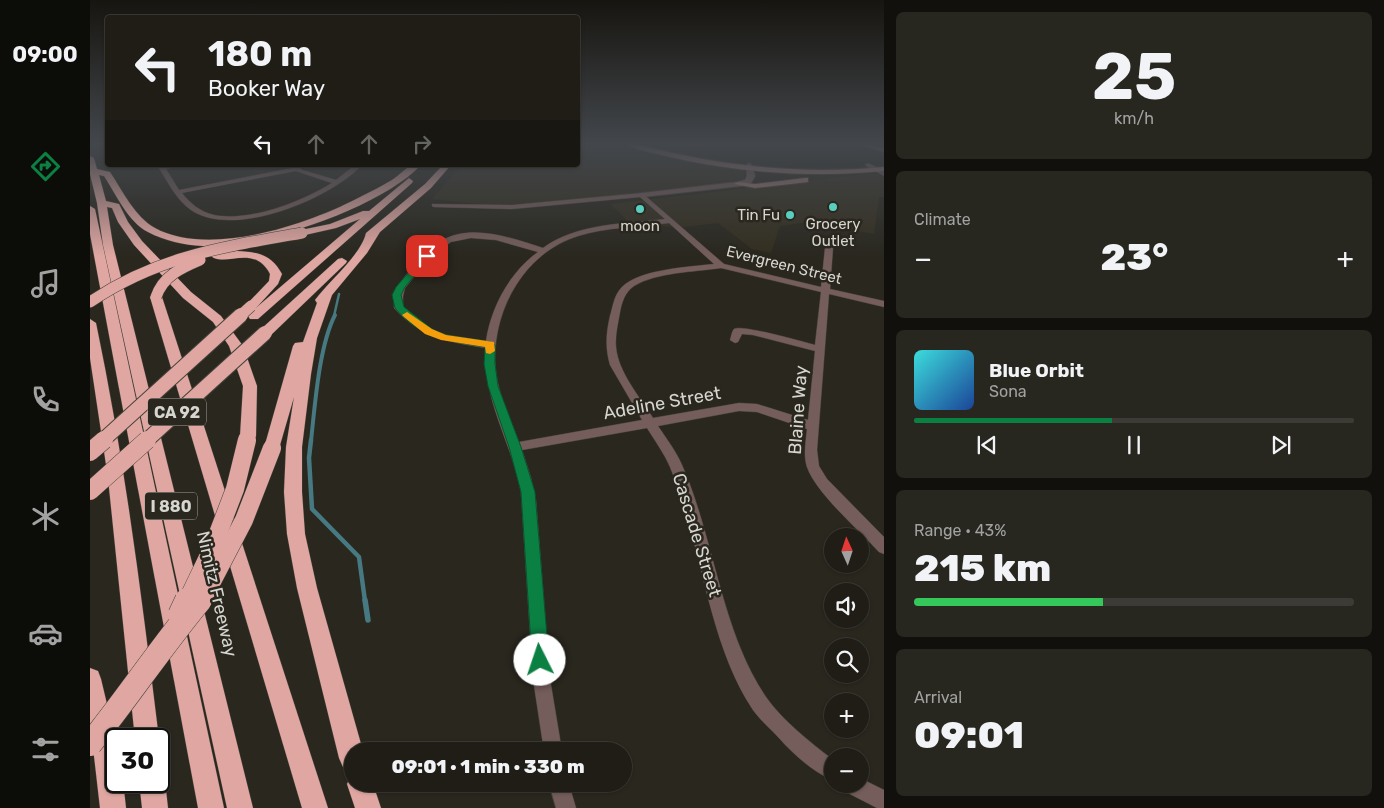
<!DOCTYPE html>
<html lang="en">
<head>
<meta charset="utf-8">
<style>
	body { margin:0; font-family:Rubik,sans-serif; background:#27261f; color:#f1f3f6; height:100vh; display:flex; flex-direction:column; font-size:19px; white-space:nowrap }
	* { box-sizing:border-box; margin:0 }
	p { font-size:16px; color:#a1a2a1 }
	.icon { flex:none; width:28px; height:28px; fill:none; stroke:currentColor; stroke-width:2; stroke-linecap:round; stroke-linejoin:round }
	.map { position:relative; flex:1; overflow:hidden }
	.sheet { display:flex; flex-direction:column; gap:12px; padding:12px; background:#11100c; width:500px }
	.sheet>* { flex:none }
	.banner { position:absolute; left:15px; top:15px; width:475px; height:152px; border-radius:5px; box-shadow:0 1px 4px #0004,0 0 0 1px #3c3b35; background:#1f1d16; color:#f1f3f6; overflow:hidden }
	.needle { width:32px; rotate:357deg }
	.buttons { position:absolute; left:734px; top:528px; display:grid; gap:10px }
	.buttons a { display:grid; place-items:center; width:45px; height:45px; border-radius:50%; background:#1f1d16; box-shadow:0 1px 4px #0004,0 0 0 1px #3c3b35; font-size:25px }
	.speed { position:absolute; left:15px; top:728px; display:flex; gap:10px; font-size:25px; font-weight:700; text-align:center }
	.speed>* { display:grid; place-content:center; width:65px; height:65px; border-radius:50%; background:#1f1d16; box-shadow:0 1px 4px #0004,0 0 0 1px #3c3b35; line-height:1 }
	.speed .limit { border:2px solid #111; border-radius:8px; background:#fff; color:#111 }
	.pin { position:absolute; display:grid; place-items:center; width:42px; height:42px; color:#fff; margin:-21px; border-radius:10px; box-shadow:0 2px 8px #0006 }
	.me { position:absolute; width:55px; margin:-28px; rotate:356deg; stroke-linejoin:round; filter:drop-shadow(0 0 4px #0008) }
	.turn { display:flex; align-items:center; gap:18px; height:105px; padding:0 20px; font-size:22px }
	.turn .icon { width:65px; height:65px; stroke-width:2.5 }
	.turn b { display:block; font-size:35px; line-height:42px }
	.lanes { display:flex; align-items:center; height:48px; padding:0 20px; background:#0003; justify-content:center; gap:25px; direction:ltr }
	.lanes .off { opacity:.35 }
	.big { font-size:38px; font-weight:800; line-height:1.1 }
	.sheet .tile { flex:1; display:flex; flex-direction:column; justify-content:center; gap:8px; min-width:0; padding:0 18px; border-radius:8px; background:#27261f }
	.sheet .dial { align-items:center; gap:0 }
	.dial b { font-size:65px; line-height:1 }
	.song { display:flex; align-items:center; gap:15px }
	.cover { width:60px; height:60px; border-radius:8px; background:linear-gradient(135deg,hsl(180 70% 55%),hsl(220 70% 35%)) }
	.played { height:5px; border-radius:2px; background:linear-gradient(90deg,#0b8043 45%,#3c3b35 45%) }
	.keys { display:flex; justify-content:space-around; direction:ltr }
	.heat { display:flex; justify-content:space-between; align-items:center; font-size:28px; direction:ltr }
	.charge { height:8px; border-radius:4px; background:linear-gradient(90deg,#34c759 43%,#3c3b35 0) }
	.trip { position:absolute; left:254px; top:742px; width:288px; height:50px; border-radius:25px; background:#1f1d16; box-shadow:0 1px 4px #0004,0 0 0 1px #3c3b35; font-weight:800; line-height:50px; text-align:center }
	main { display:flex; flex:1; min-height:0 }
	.tab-bar { display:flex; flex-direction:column; width:90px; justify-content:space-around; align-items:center; background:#0c0c09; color:#a1a2a1 }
	.tab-bar .icon { width:35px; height:35px }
	.tab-bar .current { color:#0b8043 }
	.tab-bar b { font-size:22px; color:#f1f3f6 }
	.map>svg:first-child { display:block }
	.built { fill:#332e1f }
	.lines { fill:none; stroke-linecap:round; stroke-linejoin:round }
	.stream-far3 { stroke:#467981; stroke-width:2.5 }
	.stream-far2 { stroke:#467981; stroke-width:4 }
	.stream-far1 { stroke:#467981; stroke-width:4.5 }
	.stream { stroke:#467981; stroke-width:5.5 }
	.minor-casing { stroke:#45433a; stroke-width:1 }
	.tertiary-casing { stroke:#45433a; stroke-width:2 }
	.secondary-casing { stroke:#45433a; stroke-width:2 }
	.motorway-casing { stroke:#45433a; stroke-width:1 }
	.minor { fill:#745d5b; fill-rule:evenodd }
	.tertiary { fill:#745d5b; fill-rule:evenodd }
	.secondary { fill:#a07b77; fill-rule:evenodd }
	.motorway { fill:#e0a7a2; fill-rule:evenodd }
	.motorway-bridge-far3-casing { stroke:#45433a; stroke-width:12; stroke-linecap:butt }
	.motorway-bridge-far2-casing { stroke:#45433a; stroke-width:16; stroke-linecap:butt }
	.motorway-bridge-far1-casing { stroke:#45433a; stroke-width:19; stroke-linecap:butt }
	.motorway-bridge-casing { stroke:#45433a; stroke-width:25; stroke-linecap:butt }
	.motorway-bridge-far3 { stroke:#e0a7a2; stroke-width:11 }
	.motorway-bridge-far2 { stroke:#e0a7a2; stroke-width:14 }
	.motorway-bridge-far1 { stroke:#e0a7a2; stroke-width:18 }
	.motorway-bridge { stroke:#e0a7a2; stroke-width:24 }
	.route { fill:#0b8043; stroke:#07532c }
	.slow { fill:#f59e0b }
	.poi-dot { fill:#58cec0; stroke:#29271e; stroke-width:2 }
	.labels { text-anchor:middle; stroke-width:5; stroke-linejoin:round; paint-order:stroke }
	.far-poi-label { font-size:15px; fill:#d6d5cf; stroke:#29271e }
	.far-street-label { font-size:15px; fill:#d6d5cf; stroke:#29271e }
	.shield { fill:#29271e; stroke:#a2a19a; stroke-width:1 }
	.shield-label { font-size:16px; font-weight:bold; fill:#d6d5cf }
	.street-label { font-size:18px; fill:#d6d5cf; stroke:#29271e }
</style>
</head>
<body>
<main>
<nav class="tab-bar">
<b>09:00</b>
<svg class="icon current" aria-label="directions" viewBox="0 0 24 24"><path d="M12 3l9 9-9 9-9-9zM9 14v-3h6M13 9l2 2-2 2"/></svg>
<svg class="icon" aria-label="music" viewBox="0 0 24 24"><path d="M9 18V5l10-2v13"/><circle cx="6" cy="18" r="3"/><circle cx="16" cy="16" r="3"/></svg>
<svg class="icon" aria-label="phone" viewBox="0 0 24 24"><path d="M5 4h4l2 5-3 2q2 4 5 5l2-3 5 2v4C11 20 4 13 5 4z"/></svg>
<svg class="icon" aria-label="climate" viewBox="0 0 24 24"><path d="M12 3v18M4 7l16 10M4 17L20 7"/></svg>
<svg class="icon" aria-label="car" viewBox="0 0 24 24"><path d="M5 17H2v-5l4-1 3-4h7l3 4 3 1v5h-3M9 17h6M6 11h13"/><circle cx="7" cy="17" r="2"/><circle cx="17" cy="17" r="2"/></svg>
<svg class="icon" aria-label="filters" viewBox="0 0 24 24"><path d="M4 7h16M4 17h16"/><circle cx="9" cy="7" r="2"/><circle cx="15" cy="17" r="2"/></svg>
</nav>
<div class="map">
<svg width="794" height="808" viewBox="0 0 794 808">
	<rect width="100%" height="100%" fill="#29271e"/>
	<g class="built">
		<path d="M488 144H533L612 164 654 170V179L646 183 461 203 396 205 342 199 372 165H488Z"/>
		<path d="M786 173 794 177V197H789L784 234 719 222 690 226 681 253 662 249 628 223 593 227 542 225 520 204Z"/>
	</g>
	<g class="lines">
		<path class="stream-far3" d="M244 316 249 294"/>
		<path class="stream-far2" d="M221 441C225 405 229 346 245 315"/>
		<path class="stream-far1" d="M221 440 219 458 222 509 269 557 275 601"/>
		<path class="stream" d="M275 600 278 620"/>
		<defs>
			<g id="minor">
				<path d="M766 144H775L794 148V152Z"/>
				<path d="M778 163 794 171V176L776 166 775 165Z"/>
				<path d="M67 165H92L76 169 89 190 203 168 200 165H207L212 170 246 180 265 165H272C240 199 144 239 101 210 86 200 77 180 67 165ZM206 171 242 183C211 202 160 222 124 215 110 212 100 203 92 193Z"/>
				<path d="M552 193 634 264 731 287 735 248 739 246 743 248 740 289 794 301V307L739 294 727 450 729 466 737 479 794 537V554L789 552C769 530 726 493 717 467 713 455 716 441 717 429L667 412 649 411 568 426C576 438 586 451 592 465 624 537 631 631 676 697 692 720 720 742 742 759V780C722 771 703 754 689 738 681 729 670 720 663 710 617 641 612 543 580 467 574 453 565 441 557 428L432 450 441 478 446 501 460 679 472 751H454L443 679 431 492C422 443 392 399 396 348 359 342 331 338 304 308 303 290 311 280 323 267 331 258 339 247 351 241 381 223 422 238 453 248 487 223 534 224 575 219L550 197 422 209 344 207 342 206V204L422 205ZM579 223 624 264C599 267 550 269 532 287 524 295 523 306 520 316 516 333 515 348 520 365L552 420 429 442C418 416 406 389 405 361 404 307 436 252 488 236 517 227 549 227 579 223ZM381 238 406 240 448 252C420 272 401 307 396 341L357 335 342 330 313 307V296L315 288 342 255 361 242ZM631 268 731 292 725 345C714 342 651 324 644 329 642 331 641 337 640 340L645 343 648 342 652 334 663 335 725 351 718 420 667 404 649 403 563 418C550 397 528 372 526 347 525 335 528 324 530 312 532 302 535 292 544 286 567 272 605 272 631 268Z"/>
				<path d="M770 778 794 790V808H787L754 791 751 784H770Z"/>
				<path d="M459 784H479L486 808H466Z"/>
			</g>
			<path id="tertiary" d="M659 163 662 165 665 176 661 183 651 186 552 197 548 195 552 193 647 182 655 180 657 176 656 165Z"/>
			<g id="secondary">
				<path d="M536 144H546C628 166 709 175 794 167V171C721 178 651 173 580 157 566 153 547 151 536 144Z"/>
				<path d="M715 178H718V182L665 188 644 184 648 182 665 184Z"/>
			</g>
			<g id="motorway">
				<path d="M0 156 4 158 7 169 20 172C32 190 45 217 65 228 120 258 220 224 272 196 282 191 292 186 302 180 308 176 314 170 320 166 323 164 327 165 331 165 290 208 172 248 113 246 94 245 75 241 58 232 38 222 26 194 14 176L9 175 16 201 29 204 38 222 52 241 101 292 131 316 153 346 167 386 166 436 164 440 158 442 152 440 150 436 153 386 139 346 123 322 93 298 44 245 28 222 22 208 17 207 23 245 163 808H137L13 245 7 203 0 174Z"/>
				<path d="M353 165H361L341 188 290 232 277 253 242 295 227 338 221 374 212 447V492L215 534 227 588 273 751H262V771L253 767 249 758 207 588 197 534 194 492 196 447 204 397 188 452 182 454 176 452 174 448 203 346 205 343 213 342 227 303 225 300C240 280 271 255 276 233L335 184Z"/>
				<path d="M319 178 323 181 322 183 168 319H160L158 316 160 313 270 219 246 228 215 235 211 234V230L240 224 273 211H279Z"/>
				<path d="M0 206 5 209 134 808H108L0 234Z"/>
				<path d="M146 251C168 252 181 254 192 274L188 284 166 308 162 309 156 305 179 281 180 274C164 243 134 268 121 256L126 253Z"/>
				<path d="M252 258 257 261 256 263 180 336H170L169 333 170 330 248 259Z"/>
				<path d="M66 293 72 297 238 808H212L60 297Z"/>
				<path d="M0 319 6 323C35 461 52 600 69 739V740V739H45L18 478 0 358Z"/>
				<path d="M0 668 8 671 11 679 26 742V781H33L36 808H10L4 756 0 735Z"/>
				<path d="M69 771 71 772 75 781 78 808H52L49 781H69Z"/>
				<path d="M262 774V784H283L291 808H265L257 784Z"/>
			</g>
		</defs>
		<use href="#minor" class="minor-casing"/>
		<use href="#tertiary" class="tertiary-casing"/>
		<use href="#secondary" class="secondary-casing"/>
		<use href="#motorway" class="motorway-casing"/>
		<use href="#minor" class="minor"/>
		<use href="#tertiary" class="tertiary"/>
		<use href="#secondary" class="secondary"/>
		<use href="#motorway" class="motorway"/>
		<defs>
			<g id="motorway-bridge-far3">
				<path d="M66 297C73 276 91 268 110 260"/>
				<path d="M0 302C68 256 133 247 212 233"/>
				<path d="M150 316 161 306"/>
			</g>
			<g id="motorway-bridge-far2">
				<path d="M12 441 151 315"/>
				<path d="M56 441 175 333"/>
				<path d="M157 441 158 436"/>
			</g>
			<g id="motorway-bridge-far1">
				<path d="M0 452 14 440"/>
				<path d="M0 491 57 440"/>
				<path d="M97 601 122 549 145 489 157 440"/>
				<path d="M108 601 117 591 154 520 182 448"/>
			</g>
			<g id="motorway-bridge">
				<path d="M90 615 97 600"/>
				<path d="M0 744C38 697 71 647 110 600"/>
			</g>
		</defs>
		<use href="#motorway-bridge-far3" class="motorway-bridge-far3-casing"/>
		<use href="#motorway-bridge-far2" class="motorway-bridge-far2-casing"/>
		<use href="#motorway-bridge-far1" class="motorway-bridge-far1-casing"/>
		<use href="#motorway-bridge" class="motorway-bridge-casing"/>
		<use href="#motorway-bridge-far3" class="motorway-bridge-far3"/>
		<use href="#motorway-bridge-far2" class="motorway-bridge-far2"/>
		<use href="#motorway-bridge-far1" class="motorway-bridge-far1"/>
		<use href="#motorway-bridge" class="motorway-bridge"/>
	</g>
	<linearGradient id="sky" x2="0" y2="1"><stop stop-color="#171510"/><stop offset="0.56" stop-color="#43474c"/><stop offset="1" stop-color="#43474c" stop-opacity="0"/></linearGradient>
	<rect width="794" height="257" fill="url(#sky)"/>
	<path class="route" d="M334 255 341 256 315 287 311 295 314 307 342 329 356 335 400 342 405 345V364L408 386 431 447 445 492 459 660 456 666 450 668 444 666 442 660 431 492 419 447 398 386 394 364 395 347C359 341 330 338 305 308L302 295 306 287Z"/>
	<path class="slow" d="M317 312 342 329 356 335 404 342 405 351 400 354 396 353 395 347 351 340 335 334 314 317 312 315Z"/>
	<g class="poi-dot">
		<circle cx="743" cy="207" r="5"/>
		<circle cx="550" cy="209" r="5"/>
		<circle cx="700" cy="215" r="5"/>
	</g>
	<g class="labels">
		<g class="far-poi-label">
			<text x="690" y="220" text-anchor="end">Tin Fu</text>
			<text x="743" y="229">Grocery<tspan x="743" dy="17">Outlet</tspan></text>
			<text x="550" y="231">moon</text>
		</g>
		<g class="far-street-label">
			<text transform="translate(694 265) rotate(14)" y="5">Evergreen Street</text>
		</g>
		<g class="shield">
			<rect x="58" y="398.5" width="58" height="27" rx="4"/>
			<rect x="55" y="492.5" width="52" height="27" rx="4"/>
		</g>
		<g class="shield-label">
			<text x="87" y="418">CA 92</text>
			<text x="81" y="512">I 880</text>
		</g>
		<g class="street-label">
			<text transform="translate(572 403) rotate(-10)" y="6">Adeline Street</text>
			<text transform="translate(708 410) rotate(-86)" y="6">Blaine Way</text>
			<text transform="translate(607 535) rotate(73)" y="6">Cascade Street</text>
			<text transform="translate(127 594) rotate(77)" y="6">Nimitz Freeway</text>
		</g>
	</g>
</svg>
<div class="buttons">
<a><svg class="needle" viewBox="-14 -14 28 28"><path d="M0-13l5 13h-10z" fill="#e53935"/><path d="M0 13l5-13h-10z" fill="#a1a2a1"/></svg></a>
<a><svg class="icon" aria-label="sound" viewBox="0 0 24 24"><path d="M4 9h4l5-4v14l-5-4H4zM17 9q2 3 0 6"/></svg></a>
<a><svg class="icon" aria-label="search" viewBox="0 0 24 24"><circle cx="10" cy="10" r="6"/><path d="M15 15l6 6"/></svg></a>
<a>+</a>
<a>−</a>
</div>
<div class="speed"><div class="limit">30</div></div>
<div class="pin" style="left:337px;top:256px;background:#d93025"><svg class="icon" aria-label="arrive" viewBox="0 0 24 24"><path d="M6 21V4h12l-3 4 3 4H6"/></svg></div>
<svg class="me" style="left:450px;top:660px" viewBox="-20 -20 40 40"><circle r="19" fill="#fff"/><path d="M0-13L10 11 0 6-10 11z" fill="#0b8043"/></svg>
<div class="trip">09:01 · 1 min · 330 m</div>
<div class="banner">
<div class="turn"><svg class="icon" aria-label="left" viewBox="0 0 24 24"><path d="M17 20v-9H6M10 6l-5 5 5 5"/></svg><div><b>180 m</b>Booker Way</div></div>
<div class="lanes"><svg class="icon" aria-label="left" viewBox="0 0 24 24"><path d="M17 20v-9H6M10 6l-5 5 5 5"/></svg><svg class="icon off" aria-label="ahead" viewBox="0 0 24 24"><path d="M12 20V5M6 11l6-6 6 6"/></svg><svg class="icon off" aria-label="ahead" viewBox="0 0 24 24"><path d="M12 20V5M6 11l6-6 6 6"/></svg><svg class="icon off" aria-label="right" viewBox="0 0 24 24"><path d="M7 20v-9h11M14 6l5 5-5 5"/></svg></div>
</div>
</div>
<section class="sheet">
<div class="tile dial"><b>25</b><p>km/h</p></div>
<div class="tile"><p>Climate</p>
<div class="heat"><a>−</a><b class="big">23°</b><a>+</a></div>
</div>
<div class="tile">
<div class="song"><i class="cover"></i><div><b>Blue Orbit</b><p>Sona</p></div></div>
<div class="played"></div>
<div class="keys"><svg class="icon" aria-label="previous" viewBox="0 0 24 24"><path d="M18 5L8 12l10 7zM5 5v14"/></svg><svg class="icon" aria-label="pause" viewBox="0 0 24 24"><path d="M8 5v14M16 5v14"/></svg><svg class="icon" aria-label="next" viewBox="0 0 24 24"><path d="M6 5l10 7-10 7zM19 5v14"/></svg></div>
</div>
<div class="tile"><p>Range · 43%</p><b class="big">215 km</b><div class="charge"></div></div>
<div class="tile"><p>Arrival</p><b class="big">09:01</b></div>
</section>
</main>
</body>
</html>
